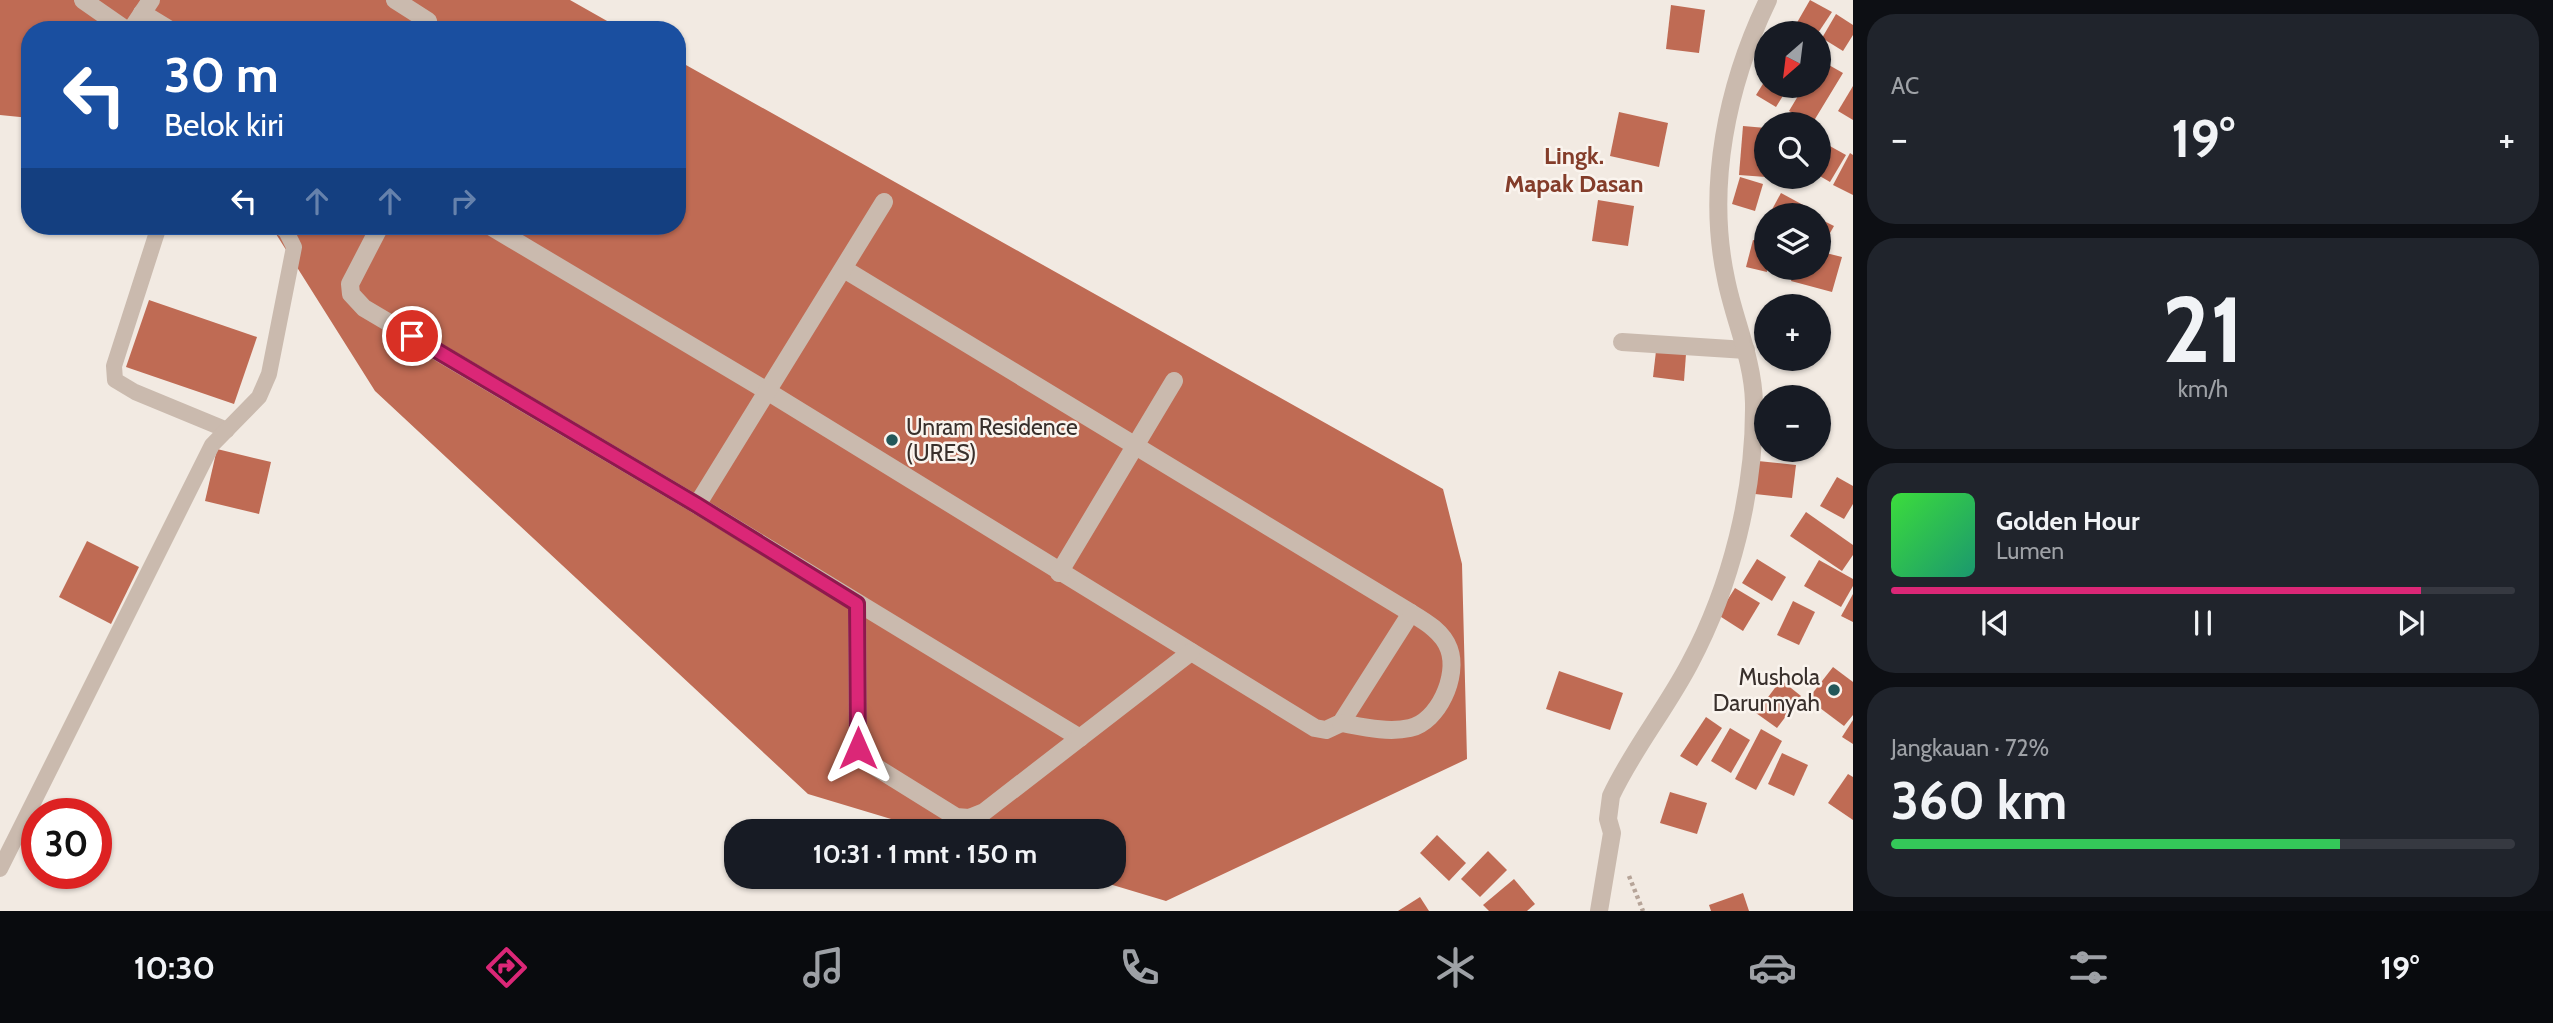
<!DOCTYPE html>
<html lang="id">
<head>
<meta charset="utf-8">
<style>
	body { margin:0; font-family:Cabin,sans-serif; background:#20242c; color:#f1f3f6; height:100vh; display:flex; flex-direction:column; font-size:26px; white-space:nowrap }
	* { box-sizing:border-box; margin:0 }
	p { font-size:23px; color:#9ea1a6 }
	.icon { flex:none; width:38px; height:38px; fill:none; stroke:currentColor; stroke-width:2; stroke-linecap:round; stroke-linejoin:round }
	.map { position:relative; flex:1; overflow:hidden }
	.sheet { display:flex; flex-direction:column; gap:14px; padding:14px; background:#0d0f14; width:700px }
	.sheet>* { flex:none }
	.guide { position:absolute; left:21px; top:21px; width:665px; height:214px; border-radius:28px; box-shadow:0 2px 5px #0004; background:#1a4fa0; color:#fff; overflow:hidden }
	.needle { width:46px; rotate:208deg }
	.buttons { position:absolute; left:1754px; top:21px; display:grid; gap:14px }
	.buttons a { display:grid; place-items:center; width:77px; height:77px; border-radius:50%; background:#171b24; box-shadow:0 2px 5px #0004; font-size:35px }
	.speed { position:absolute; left:21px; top:798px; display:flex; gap:14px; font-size:35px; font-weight:700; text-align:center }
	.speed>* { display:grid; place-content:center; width:91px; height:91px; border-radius:50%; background:#171b24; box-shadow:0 2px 5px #0004; line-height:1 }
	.speed .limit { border:10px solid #d22; background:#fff; color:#111 }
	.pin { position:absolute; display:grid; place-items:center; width:60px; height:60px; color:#fff; margin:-30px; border:4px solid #fff; border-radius:50%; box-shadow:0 2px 7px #0007 }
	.me { position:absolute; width:77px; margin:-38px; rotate:0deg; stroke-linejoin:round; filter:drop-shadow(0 0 5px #0008) }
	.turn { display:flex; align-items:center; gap:24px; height:147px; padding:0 28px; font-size:32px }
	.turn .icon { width:91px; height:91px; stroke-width:2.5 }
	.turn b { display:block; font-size:49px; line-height:60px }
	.lanes { display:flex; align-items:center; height:66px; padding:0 28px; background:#0003; justify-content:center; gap:35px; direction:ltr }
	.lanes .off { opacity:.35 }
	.big { font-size:52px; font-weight:800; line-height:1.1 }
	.sheet .card { flex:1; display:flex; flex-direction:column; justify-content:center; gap:10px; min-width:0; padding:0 24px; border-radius:28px; background:#20242c }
	.sheet .dial { align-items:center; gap:0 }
	.dial b { font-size:91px; line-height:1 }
	.song { display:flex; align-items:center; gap:21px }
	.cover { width:84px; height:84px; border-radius:10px; background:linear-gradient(135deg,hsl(120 70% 55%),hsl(160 70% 35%)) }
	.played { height:7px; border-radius:4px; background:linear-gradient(90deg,#db2777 85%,#363941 85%) }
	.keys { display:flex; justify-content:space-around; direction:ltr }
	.heat { display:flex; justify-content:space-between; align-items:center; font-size:38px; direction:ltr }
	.charge { height:10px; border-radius:5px; background:linear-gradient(90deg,#34c759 72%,#363941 0) }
	.trip { position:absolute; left:724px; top:819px; width:402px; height:70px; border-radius:28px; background:#171b24; box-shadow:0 2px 5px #0004; font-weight:800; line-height:70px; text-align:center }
	.tab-bar { display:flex; height:112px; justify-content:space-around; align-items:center; background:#090b0e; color:#9ea1a6 }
	.tab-bar .icon { width:49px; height:49px }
	.tab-bar .current { color:#db2777 }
	.tab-bar b { font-size:32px; color:#f1f3f6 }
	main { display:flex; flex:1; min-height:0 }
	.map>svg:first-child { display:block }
	.building { fill:#bf6b54 }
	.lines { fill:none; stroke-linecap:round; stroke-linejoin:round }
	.path { stroke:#b6a498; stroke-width:4.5; stroke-dasharray:3.5 3.5; stroke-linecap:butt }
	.lane { stroke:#cabaae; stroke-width:16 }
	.street { stroke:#cabaae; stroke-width:18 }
	.route-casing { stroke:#8e194d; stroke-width:18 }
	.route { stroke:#db2777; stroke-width:12 }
	.poi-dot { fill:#235759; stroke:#faf4ee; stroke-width:2.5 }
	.labels { text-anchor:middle; stroke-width:5; stroke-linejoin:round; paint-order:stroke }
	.poi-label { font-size:23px; fill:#39302c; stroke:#faf4ee; text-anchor:start }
	.neighbourhood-label { font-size:24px; font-weight:bold; fill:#843d2a; stroke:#faf4ee }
</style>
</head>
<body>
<main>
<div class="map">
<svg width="1853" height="911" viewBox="0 0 1853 911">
	<rect width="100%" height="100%" fill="#f2eae2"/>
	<g class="building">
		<path d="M0 0H570L623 30H30V118L0 115Z"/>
		<path d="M1810 0 1832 12 1818 33H1791Z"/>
		<path d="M1671 5 1705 10 1699 53 1666 49Z"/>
		<path d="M1836 14 1853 25V35L1843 51 1822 38Z"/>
		<path d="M677 60 1443 489 1462 564 1467 759 1166 901 1086 877H1115V831H931L808 794 375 391 271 226H677Z"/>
		<path d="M1820 60 1843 73 1812 124 1789 111 1804 86H1818Z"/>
		<path d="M1766 79V86H1789L1776 107 1756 95Z"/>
		<path d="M1853 86V120L1838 111Z"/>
		<path d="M1619 112 1668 123 1659 167 1610 156Z"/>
		<path d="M1743 126 1766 128V177L1739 175Z"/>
		<path d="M1828 145 1846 155 1830 182 1818 175V162Z"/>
		<path d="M1850 153 1853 155V195L1833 185Z"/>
		<path d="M1740 177 1763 184 1755 211 1732 204Z"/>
		<path d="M1781 193 1805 206 1800 215H1769Z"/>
		<path d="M1598 200 1634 206 1628 246 1592 241Z"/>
		<path d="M1818 218 1834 226 1822 247 1818 245Z"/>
		<path d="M1753 240 1766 243 1767 272 1746 267Z"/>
		<path d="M1818 251 1842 257 1832 292 1791 281 1795 268H1818Z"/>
		<path d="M149 300 257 337 234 404 126 367Z"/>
		<path d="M1656 351 1686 354 1684 381 1653 377Z"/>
		<path d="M217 449 271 462 259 514 205 501Z"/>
		<path d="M1758 461 1796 465 1792 498 1755 494Z"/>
		<path d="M1837 477 1853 486V504L1844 519 1820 506Z"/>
		<path d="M1806 512 1853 545V555L1842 571 1790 536Z"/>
		<path d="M87 541 139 567 111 624 59 597Z"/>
		<path d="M1757 559 1786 577 1772 601 1742 583Z"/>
		<path d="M1819 560 1853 579V586L1841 607 1804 586Z"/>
		<path d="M1735 588 1760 603 1743 631 1718 615Z"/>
		<path d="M1853 594V622L1841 616Z"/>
		<path d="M1793 601 1815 612 1799 645 1777 635Z"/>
		<path d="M1833 667 1853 682V715L1844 726 1808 699Z"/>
		<path d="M1559 671 1623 693 1610 730 1546 709Z"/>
		<path d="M1781 680 1801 696 1777 728 1756 713Z"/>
		<path d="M1706 717 1722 728 1697 766 1680 756Z"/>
		<path d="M1853 720V744L1842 737Z"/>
		<path d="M1730 728 1750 740 1731 773 1711 761Z"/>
		<path d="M1761 729 1782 741 1756 790 1735 779Z"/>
		<path d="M1782 753 1808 765 1794 796 1768 784Z"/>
		<path d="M1848 774 1853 777V820L1828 803Z"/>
		<path d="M1670 792 1707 803 1697 834 1660 823Z"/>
		<path d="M1437 835 1466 863 1449 881 1420 853Z"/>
		<path d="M1488 851 1507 870 1480 897 1461 879Z"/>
		<path d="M1514 879 1535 904 1527 911H1489L1483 905Z"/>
		<path d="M1743 893 1749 911H1711L1709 905Z"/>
		<path d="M1420 897 1429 911H1398Z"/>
	</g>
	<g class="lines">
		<path class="path" d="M1629 876 1643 911"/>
		<g class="lane">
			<path d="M159 226 114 366 115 380 135 392 227 430"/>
			<path d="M0 869 212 445 259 397 269 374 294 247 286 231 279 226"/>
		</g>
		<g class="street">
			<path d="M83 0 126 30"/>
			<path d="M395 0 428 21"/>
			<path d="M142 13 170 30"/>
			<path d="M131 30 151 0"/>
			<path d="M380 226 350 284 351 294 364 308 697 505 1080 738"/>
			<path d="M490 226 767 391 1315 728 1326 730 1341 723 1411 613 844 269"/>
			<path d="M1622 342 1746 350"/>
			<path d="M697 505 884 202"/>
			<path d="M1059 573 1174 381"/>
			<path d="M857 604 858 748 866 761 956 817 969 818 984 812 1191 652"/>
			<path d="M1341 723C1363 727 1388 733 1410 728 1438 722 1459 676 1449 649 1443 632 1426 622 1411 613"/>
			<path d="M1599 911 1612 833 1608 819 1611 796C1633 749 1666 709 1690 663 1731 586 1755 491 1754 403 1753 359 1734 320 1726 279 1706 186 1727 85 1768 0"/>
		</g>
	</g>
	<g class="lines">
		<defs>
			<path id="route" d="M412 336 697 505 857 604 858 748"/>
		</defs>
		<use href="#route" class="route-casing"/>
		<use href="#route" class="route"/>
	</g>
	<g class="poi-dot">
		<circle cx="892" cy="440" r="7"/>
		<circle cx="1834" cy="690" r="7"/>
	</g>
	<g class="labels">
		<g class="poi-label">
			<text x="906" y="435">Unram Residence<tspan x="906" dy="26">(URES)</tspan></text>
			<text x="1820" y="685" text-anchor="end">Mushola<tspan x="1820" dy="26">Darunnyah</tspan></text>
		</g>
		<g class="neighbourhood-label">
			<text x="1574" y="164">Lingk.<tspan x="1574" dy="28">Mapak Dasan</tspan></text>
		</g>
	</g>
</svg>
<div class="buttons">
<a><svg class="needle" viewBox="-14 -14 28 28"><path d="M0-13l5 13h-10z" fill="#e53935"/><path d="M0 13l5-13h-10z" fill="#9ea1a6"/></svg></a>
<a><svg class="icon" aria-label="search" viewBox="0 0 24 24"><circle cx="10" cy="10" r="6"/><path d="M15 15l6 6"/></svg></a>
<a><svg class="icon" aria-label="layers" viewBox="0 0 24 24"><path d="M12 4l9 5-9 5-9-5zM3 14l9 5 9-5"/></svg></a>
<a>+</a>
<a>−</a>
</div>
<div class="speed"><div class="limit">30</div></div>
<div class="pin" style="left:412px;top:336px;background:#d93025"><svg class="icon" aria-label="arrive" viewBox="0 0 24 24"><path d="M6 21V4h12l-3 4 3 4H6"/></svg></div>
<svg class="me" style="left:858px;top:748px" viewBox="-20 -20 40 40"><path d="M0-17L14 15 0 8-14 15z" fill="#db2777" stroke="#fff" stroke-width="4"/></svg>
<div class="trip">10:31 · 1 mnt · 150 m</div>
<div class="guide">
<div class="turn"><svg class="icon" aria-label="left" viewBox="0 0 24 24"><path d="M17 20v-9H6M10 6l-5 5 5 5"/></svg><div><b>30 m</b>Belok kiri</div></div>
<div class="lanes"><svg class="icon" aria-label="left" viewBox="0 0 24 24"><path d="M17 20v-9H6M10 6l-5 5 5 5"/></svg><svg class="icon off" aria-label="ahead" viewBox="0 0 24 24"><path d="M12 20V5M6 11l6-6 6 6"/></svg><svg class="icon off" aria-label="ahead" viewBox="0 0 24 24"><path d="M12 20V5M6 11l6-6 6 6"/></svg><svg class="icon off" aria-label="right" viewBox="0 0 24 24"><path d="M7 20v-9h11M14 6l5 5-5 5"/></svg></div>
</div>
</div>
<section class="sheet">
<div class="card"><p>AC</p>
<div class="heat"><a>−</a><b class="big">19°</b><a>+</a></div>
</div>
<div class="card dial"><b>21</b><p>km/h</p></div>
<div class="card">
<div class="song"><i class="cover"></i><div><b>Golden Hour</b><p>Lumen</p></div></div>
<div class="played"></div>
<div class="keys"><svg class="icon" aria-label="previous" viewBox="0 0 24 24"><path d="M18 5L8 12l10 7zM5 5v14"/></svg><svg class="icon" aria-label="pause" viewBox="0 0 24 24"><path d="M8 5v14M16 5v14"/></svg><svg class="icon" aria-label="next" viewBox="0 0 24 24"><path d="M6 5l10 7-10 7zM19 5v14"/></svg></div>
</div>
<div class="card"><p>Jangkauan · 72%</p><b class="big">360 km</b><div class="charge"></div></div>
</section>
</main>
<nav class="tab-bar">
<b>10:30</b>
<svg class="icon current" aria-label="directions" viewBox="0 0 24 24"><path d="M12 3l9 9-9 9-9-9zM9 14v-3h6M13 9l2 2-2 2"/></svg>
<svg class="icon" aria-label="music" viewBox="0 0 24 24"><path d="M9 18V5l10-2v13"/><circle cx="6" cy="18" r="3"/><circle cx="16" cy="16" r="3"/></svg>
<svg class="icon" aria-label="phone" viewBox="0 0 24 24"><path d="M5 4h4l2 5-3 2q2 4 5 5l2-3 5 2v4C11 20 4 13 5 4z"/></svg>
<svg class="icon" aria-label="climate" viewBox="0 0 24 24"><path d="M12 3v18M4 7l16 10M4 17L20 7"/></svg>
<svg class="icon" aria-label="car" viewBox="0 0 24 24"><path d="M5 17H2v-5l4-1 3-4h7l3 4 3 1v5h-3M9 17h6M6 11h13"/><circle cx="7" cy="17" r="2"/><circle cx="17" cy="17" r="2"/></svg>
<svg class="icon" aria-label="filters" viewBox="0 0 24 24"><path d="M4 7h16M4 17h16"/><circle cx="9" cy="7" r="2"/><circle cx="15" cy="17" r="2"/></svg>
<b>19°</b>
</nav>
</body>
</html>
